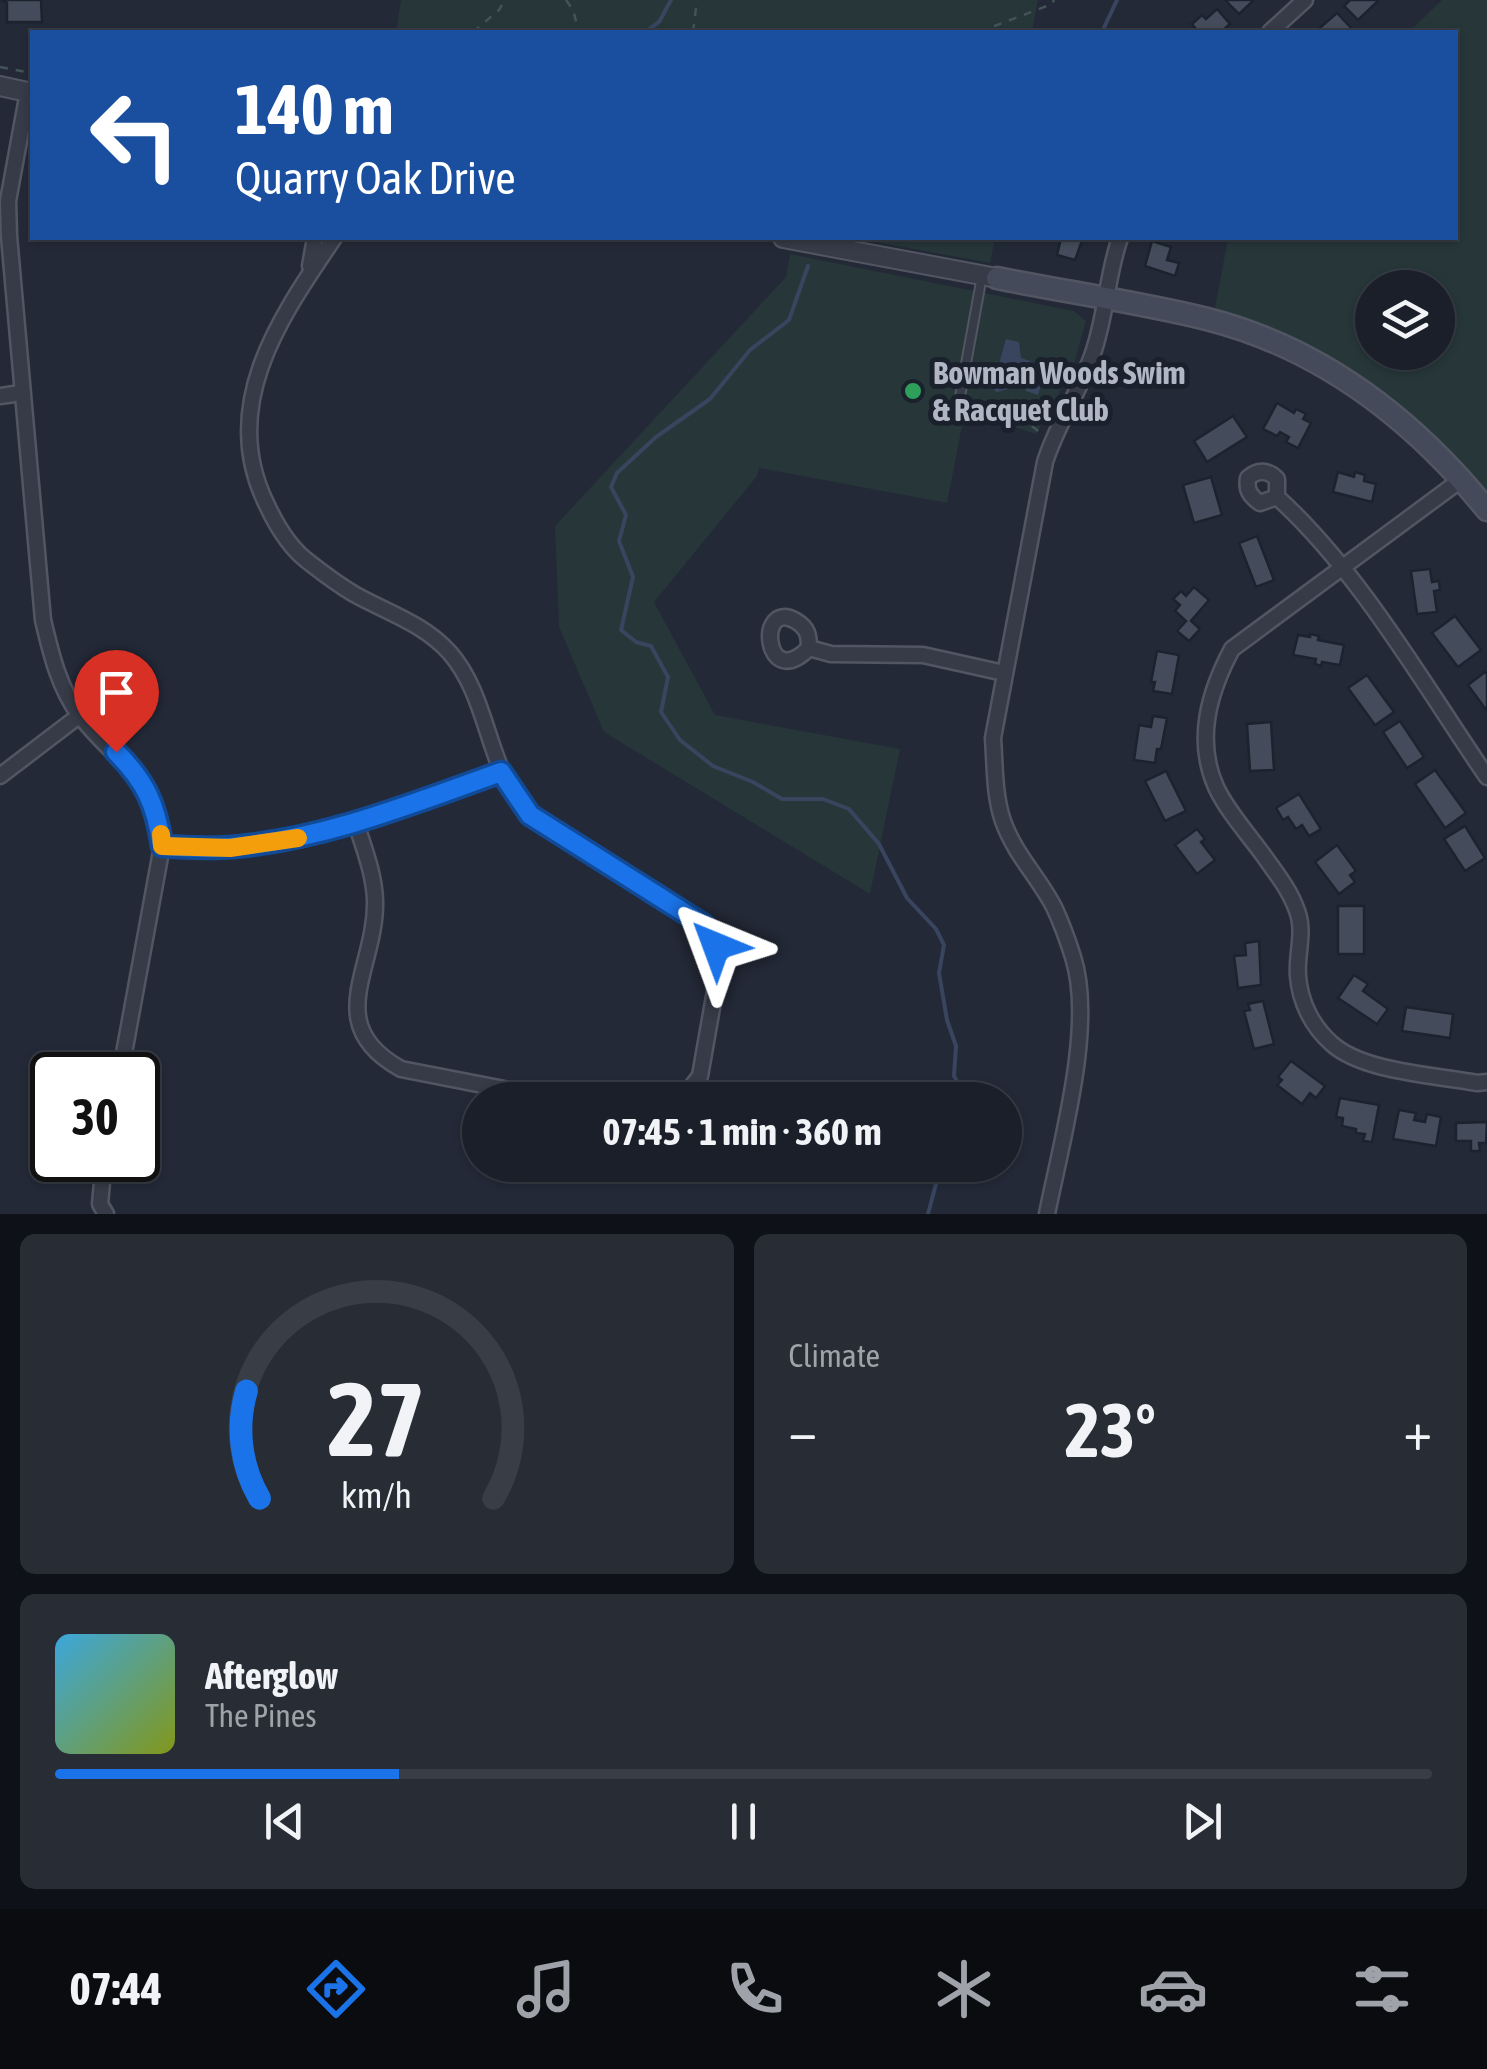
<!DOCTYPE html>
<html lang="en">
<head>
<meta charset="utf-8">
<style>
	body { margin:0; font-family:"Asap Condensed",sans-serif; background:#272c35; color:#f1f3f6; height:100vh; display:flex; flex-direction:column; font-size:38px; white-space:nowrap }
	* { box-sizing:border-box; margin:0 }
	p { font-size:32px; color:#9fa2a8 }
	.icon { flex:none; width:55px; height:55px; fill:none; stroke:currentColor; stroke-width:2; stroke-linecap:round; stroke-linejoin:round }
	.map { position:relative; height:1214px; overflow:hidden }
	.side { display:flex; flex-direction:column; gap:20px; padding:20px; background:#0e1117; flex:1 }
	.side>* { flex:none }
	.banner { position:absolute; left:30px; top:30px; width:1428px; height:210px; border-radius:0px; box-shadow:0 2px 8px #0004,0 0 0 2px #383d46; background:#1a4fa0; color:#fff; overflow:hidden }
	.fabs { position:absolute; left:1355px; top:270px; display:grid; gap:20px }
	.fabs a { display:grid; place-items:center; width:100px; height:100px; border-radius:50%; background:#1a1f29; box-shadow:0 2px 8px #0004,0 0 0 2px #383d46; font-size:50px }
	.speed { position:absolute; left:30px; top:1052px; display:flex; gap:20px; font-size:50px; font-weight:700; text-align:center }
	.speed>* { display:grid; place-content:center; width:130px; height:130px; border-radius:50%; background:#1a1f29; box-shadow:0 2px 8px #0004,0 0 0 2px #383d46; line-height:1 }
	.speed .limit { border:5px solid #111; border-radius:15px; background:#fff; color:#111 }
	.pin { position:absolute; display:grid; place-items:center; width:85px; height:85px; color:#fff; margin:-102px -42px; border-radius:50% 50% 50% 0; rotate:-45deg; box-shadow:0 0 10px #0007 }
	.pin .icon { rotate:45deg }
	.me { position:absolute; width:110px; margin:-55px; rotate:316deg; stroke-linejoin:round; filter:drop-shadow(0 0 8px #0008) }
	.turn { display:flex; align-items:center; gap:35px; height:210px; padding:0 40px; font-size:45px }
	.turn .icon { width:130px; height:130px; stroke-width:2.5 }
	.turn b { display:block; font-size:70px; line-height:85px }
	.big { font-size:75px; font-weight:700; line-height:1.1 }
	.side .tile { flex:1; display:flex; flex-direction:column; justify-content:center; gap:15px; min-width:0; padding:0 35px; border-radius:15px; background:#272c35 }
	.side .dial { align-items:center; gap:0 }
	.dial svg { height:260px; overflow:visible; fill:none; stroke:#383d46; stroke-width:7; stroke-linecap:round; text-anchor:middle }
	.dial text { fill:#f1f3f6; stroke:none }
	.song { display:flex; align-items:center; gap:30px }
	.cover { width:120px; height:120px; border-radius:15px; background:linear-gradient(135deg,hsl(200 70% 55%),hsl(70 70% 35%)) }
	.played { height:10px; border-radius:5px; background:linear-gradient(90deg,#1a73e8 25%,#383d46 25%) }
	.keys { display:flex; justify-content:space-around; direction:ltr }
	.heat { display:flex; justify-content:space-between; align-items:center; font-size:55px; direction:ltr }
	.side .tiles { flex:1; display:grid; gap:20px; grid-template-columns:1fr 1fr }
	.tile:last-child { grid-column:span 2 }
	.trip { position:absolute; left:462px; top:1082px; width:560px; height:100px; border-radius:50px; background:#1a1f29; box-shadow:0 2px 8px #0004,0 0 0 2px #383d46; font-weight:700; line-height:100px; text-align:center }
	.menu { display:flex; height:160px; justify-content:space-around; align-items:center; background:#0a0c10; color:#9fa2a8 }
	.menu .icon { width:70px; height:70px }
	.menu .selected { color:#1a73e8 }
	.menu b { font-size:45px; color:#f1f3f6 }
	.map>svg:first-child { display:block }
	.green { fill:#263639; fill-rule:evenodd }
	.water { fill:#39455f }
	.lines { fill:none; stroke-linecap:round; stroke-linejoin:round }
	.stream { stroke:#39455f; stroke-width:4 }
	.building { fill:#444c5b; stroke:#1d232e; stroke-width:2.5 }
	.service-casing { stroke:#515662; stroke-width:12 }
	.minor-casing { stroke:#515662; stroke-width:19 }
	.tertiary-casing { stroke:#515662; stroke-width:22 }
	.secondary-casing { stroke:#515662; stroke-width:25 }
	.path { stroke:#445357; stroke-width:2.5; stroke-dasharray:8 8; stroke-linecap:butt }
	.service { stroke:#363b47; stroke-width:8 }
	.minor { stroke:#363b47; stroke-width:14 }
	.tertiary { stroke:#363b47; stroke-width:18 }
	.secondary { stroke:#444a5a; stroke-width:20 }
	.route-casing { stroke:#114b97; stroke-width:25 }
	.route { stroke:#1a73e8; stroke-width:18 }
	.slow { stroke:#f59e0b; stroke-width:18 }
	.leisure-dot { fill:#2e9e5b; stroke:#1b212c; stroke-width:4 }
	.labels { text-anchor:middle; stroke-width:10; stroke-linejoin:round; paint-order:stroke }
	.poi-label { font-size:32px; font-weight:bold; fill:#b1b6c4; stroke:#1b212c; text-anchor:start }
</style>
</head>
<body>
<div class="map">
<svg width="1487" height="1214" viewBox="0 0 1487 1214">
	<rect width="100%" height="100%" fill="#232937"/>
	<g class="green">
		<path d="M401 0H1038L1032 32H396Z"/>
		<path d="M1442 0H1487V491C1411 403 1325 346 1214 313L1228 238H1455V32H1409ZM1372 288H1438V352H1372Z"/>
		<path d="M854 238H995L990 263Z"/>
		<path d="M790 254 1074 311 1086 321 1073 368 1036 434 1000 422 964 416 947 503 759 468 757 476 654 602 715 715 900 749 870 894 604 732 559 627 555 526 786 277Z"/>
	</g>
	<path class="water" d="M1006 339 1019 342 1021 358 1047 367 1038 395 1026 391 1025 384 997 392 994 390 992 380 995 374 1025 378 998 367Z"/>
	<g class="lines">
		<g class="stream">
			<path d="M645 32 659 22 671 0"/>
			<path d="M1102 32 1117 0"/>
			<path d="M808 266 789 320 750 350 710 399 656 437 617 473 611 487 626 515 619 541 633 577 621 630 636 642 651 646 668 677 661 712 680 740 713 766 753 782 782 799H823L849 809 879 844 907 898 936 929 944 945 939 973 947 1020 956 1046 954 1076 961 1088 958 1100"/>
			<path d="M928 1214 941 1165"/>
		</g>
	</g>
	<g class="building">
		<path d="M2 0H41L42 22H7V3Z"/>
		<path d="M1225 0H1252L1253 1 1239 14Z"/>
		<path d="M1350 0H1377L1378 1 1358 20 1344 6Z"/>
		<path d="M1217 9 1230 24 1221 32H1192L1196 29 1192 24 1202 15 1206 19Z"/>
		<path d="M1337 13 1353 30 1351 32H1315Z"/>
		<path d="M1061 238H1083L1075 260 1057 255Z"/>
		<path d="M1152 241 1171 247 1167 260 1179 263 1175 276 1145 266Z"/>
		<path d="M1277 403 1294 413 1296 409 1306 414 1303 419 1311 423 1298 448 1286 442 1289 437 1280 432 1277 436 1263 429Z"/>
		<path d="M1233 416 1247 437 1207 462 1194 441Z"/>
		<path d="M1338 472 1354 477 1355 472 1365 475 1364 481 1376 484 1372 502 1333 492Z"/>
		<path d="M1211 477 1222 515 1194 523 1183 485Z"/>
		<path d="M1257 536 1274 580 1256 587 1239 543Z"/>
		<path d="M1430 569 1432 582 1439 581 1440 590 1434 591 1437 612 1417 614 1411 571Z"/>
		<path d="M1194 587 1209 600 1191 621 1200 629 1189 641 1177 631 1186 621 1175 611 1180 605 1173 599 1181 591 1186 596Z"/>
		<path d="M1455 616 1481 650 1458 667 1432 633Z"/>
		<path d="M1310 634 1319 636 1318 640 1344 645 1340 665 1322 662 1321 666 1315 664 1316 659 1293 655 1298 635 1310 637Z"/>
		<path d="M1157 651 1179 655 1172 694 1153 691 1155 682H1151Z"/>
		<path d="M1485 672 1487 674V711L1468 685Z"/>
		<path d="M1367 675 1394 712 1375 725 1348 688Z"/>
		<path d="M1153 716 1167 718 1161 749H1157L1155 763 1134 760 1139 725 1151 727Z"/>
		<path d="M1400 721 1424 757 1407 768 1383 732Z"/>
		<path d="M1271 722 1274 770 1250 771 1247 724Z"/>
		<path d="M1435 770 1466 813 1445 828 1415 784Z"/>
		<path d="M1166 771 1186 811 1165 821 1145 781Z"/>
		<path d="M1299 794 1321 829 1309 836 1302 825 1296 829 1288 817 1283 820 1276 808Z"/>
		<path d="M1465 826 1485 858 1465 871 1444 839Z"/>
		<path d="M1197 829 1205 839 1201 842 1215 860 1197 874 1175 845Z"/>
		<path d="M1337 845 1356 871 1350 875 1355 882 1339 894 1315 862Z"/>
		<rect x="1338" y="906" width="26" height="48"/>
		<path d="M1259 941 1261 985 1238 988 1234 956 1246 955 1245 943Z"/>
		<path d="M1354 975 1368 984 1363 991 1388 1009 1377 1024 1338 998Z"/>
		<path d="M1263 1001 1274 1044 1254 1049 1244 1011 1250 1010 1248 1004Z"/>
		<path d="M1406 1007 1453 1014 1450 1038 1402 1031Z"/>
		<path d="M1291 1061 1325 1086 1316 1098 1310 1093 1302 1104 1277 1085 1282 1080 1278 1077Z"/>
		<path d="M1340 1098 1379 1105 1372 1142 1363 1141 1365 1134 1356 1133V1129L1342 1126 1343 1118 1336 1117Z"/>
		<path d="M1399 1110 1416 1113 1414 1120 1425 1122 1427 1114 1441 1117 1436 1146 1393 1139Z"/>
		<path d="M1487 1122 1486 1143H1479L1480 1151H1471V1141H1456V1123Z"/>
	</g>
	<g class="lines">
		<defs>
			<path id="service" d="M959 402 982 276"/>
			<g id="minor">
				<path d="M1270 32 1305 0"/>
				<path d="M28 92 8 201 9 236 43 620C51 654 59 688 80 716 122 769 151 770 162 846L120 1075"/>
				<path d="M334 238C281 316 218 405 266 503 276 525 289 548 310 563 324 574 339 585 354 594 388 613 423 623 450 653 486 695 486 753 516 797 533 822 562 835 588 852 627 876 665 900 704 925L716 946 719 968 700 1076 681 1100"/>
				<path d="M310 266 315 238"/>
				<path d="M0 396 21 393"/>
				<path d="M1462 479 1232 649C1209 692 1195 740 1216 787 1227 811 1249 835 1264 856 1276 873 1289 889 1296 908 1306 931 1296 953 1298 976 1300 1002 1312 1026 1331 1043 1362 1072 1435 1075 1477 1083L1487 1082"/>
				<path d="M1277 497V479C1268 470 1258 469 1248 478 1246 490 1250 496 1260 503L1277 497C1359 571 1424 685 1487 777"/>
				<path d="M809 648C764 694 756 597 796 621 808 628 809 636 809 648L831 654 923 655 1004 673"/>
				<path d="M0 776 80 715"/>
				<path d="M356 823C364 849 374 873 375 900 377 968 320 1024 401 1069L560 1100"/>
				<path d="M162 846C185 847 210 849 232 847 326 839 414 804 501 772"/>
				<path d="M104 1160 100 1204 106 1214"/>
				<path d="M1047 1214C1061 1143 1095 1025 1073 957 1068 941 1061 922 1054 907 1039 878 1014 853 1003 821 994 795 995 765 993 738L1045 462C1057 424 1080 391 1093 353 1106 316 1107 275 1120 238"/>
			</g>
			<g id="tertiary">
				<path d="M0 86 32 93"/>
				<path d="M783 238 997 278"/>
			</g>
			<path id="secondary" d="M997 278C1066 292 1138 302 1207 319 1321 348 1414 420 1487 510"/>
		</defs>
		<use href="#service" class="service-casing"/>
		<use href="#minor" class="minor-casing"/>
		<use href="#tertiary" class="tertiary-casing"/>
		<use href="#secondary" class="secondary-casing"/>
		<g class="path">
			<path d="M566 0 573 10 579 32"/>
			<path d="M473 32 499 10 505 0"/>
			<path d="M693 32 697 0"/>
			<path d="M903 32 936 29 944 32"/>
			<path d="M979 32 1052 4 1054 0"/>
			<path d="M0 67 32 73"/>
			<path d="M971 406 1033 427 1042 434"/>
		</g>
		<use href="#service" class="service"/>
		<use href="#minor" class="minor"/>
		<use href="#tertiary" class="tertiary"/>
		<use href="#secondary" class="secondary"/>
	</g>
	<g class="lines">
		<defs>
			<path id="route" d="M116 752C146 782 156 805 162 846 185 847 210 849 232 847 326 839 414 803 501 772L530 815 704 925 716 946"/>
		</defs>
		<use href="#route" class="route-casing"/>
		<use href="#route" class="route"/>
		<path class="slow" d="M161 834 162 846 230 848 298 838"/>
	</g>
	<circle class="leisure-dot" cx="913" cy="391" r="10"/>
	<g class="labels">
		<g class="poi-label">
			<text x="933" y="384">Bowman Woods Swim<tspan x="933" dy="37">&amp; Racquet Club</tspan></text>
		</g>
	</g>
</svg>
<div class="fabs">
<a><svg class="icon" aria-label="layers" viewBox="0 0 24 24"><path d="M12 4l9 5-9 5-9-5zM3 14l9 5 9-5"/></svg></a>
</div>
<div class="speed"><div class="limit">30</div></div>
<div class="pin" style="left:116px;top:752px;background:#d93025"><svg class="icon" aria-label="arrive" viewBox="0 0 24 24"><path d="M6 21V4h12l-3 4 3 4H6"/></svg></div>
<svg class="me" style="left:716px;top:946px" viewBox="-20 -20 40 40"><path d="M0-17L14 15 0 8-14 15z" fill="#1a73e8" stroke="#fff" stroke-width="4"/></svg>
<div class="trip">07:45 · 1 min · 360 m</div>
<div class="banner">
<div class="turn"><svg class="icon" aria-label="left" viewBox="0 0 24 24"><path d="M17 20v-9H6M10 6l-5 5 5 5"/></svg><div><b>140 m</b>Quarry Oak Drive</div></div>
</div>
</div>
<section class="side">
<div class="tiles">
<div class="tile dial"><svg viewBox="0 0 100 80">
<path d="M14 69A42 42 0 1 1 86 69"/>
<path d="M14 69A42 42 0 0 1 10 36" stroke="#1a73e8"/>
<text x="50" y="56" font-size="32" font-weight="700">27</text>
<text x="50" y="72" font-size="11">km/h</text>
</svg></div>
<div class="tile"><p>Climate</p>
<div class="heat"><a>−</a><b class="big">23°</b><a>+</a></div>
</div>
<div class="tile">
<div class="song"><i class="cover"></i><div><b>Afterglow</b><p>The Pines</p></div></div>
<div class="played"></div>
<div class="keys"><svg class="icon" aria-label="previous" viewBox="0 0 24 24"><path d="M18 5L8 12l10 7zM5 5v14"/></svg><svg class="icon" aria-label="pause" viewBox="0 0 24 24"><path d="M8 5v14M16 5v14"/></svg><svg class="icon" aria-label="next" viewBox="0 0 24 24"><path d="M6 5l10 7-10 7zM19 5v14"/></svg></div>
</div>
</div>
</section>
<nav class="menu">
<b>07:44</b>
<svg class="icon selected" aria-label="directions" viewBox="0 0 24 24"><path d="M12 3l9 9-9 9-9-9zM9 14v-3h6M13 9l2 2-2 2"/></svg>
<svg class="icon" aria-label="music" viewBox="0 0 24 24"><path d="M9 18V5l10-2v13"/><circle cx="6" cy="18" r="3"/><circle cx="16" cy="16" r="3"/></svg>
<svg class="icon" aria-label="phone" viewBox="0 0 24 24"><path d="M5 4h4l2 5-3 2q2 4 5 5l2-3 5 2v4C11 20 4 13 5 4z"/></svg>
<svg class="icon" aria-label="climate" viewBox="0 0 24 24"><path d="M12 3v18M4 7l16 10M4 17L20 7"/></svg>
<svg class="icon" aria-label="car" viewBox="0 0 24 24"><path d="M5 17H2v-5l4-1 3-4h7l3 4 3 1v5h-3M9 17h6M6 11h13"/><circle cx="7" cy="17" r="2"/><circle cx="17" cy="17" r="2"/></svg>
<svg class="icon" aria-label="filters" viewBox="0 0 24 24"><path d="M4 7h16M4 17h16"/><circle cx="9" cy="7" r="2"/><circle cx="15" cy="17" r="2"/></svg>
</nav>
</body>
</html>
